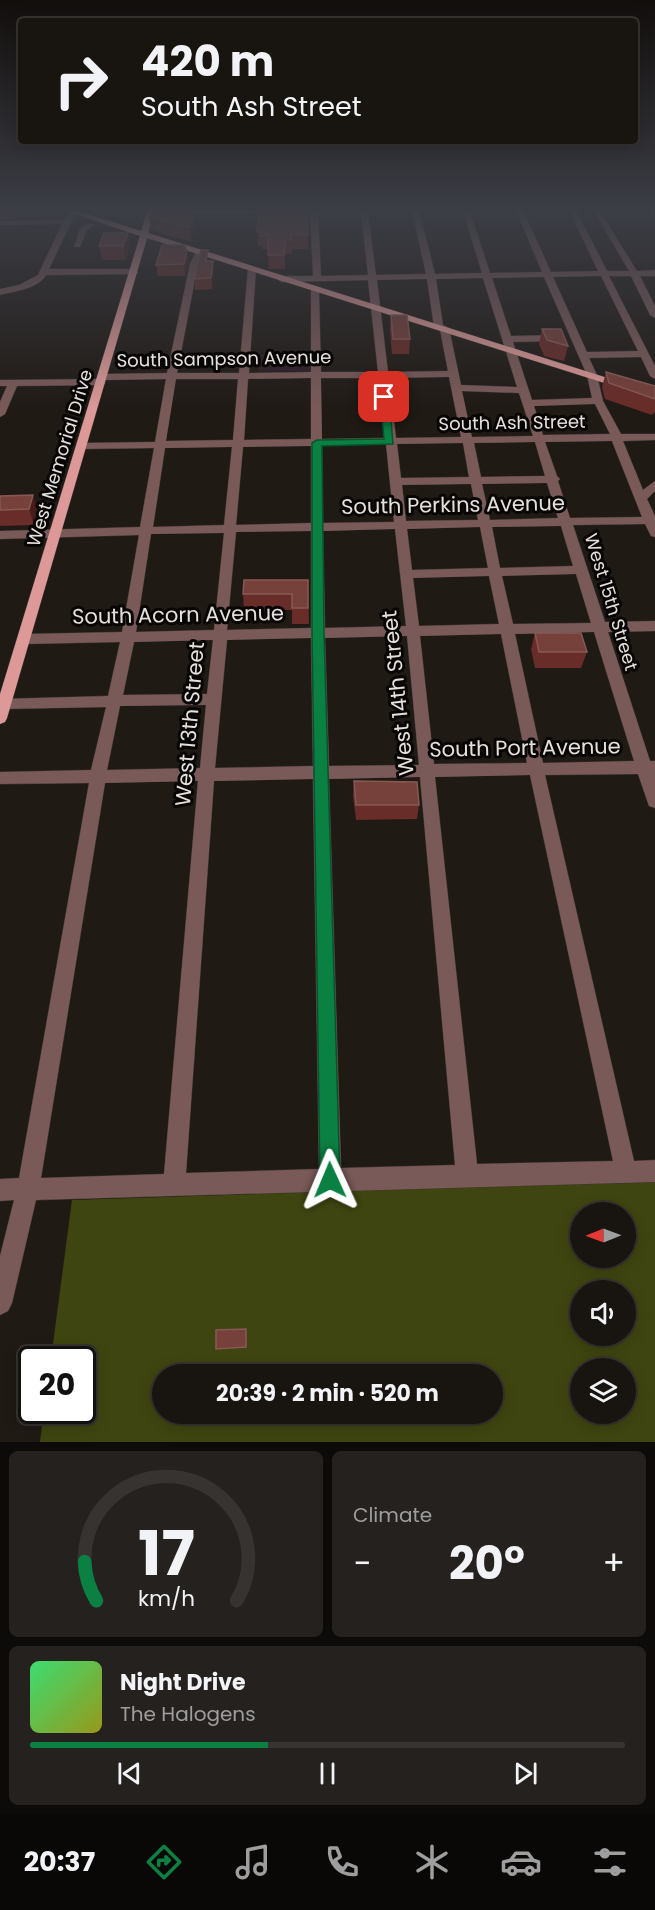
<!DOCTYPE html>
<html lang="en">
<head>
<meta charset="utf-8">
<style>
	body { margin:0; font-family:Poppins,sans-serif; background:#25211e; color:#f1f3f6; height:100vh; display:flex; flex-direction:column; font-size:22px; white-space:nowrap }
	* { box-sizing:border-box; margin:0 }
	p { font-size:20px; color:#9f9e9f }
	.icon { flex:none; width:33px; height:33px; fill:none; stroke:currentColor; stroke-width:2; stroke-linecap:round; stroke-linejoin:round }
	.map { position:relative; height:1442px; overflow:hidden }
	.side { display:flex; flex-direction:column; gap:9px; padding:9px; background:#0d0b09; flex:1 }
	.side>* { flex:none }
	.guide { position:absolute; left:18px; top:18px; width:620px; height:126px; border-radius:6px; box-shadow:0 3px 15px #0003,0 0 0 2px #363330; background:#181410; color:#f1f3f6; overflow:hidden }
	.needle { width:39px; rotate:269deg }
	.tools { position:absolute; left:570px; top:1202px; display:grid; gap:12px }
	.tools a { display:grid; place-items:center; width:66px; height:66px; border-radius:50%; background:#181410; box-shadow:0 3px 15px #0003,0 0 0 2px #363330; font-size:30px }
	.speed { position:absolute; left:18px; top:1346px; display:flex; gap:12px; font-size:30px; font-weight:700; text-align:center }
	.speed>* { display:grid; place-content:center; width:78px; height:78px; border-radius:50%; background:#181410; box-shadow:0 3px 15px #0003,0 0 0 2px #363330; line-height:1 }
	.speed .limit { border:3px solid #111; border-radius:9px; background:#fff; color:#111 }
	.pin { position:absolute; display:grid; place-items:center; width:51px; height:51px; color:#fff; margin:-26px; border-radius:12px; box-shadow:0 3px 9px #0006 }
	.me { position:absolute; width:66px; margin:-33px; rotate:359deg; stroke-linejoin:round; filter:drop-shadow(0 0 4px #0008) }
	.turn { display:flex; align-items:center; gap:21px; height:126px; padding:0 24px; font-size:27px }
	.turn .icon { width:78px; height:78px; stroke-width:2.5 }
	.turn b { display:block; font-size:42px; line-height:51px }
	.big { font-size:45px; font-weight:700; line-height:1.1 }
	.side .card { flex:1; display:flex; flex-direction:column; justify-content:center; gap:9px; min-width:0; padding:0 21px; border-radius:9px; background:#25211e }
	.side .dial { align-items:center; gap:0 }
	.dial svg { height:156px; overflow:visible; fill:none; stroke:#363330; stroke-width:7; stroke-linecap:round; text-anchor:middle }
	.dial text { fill:#f1f3f6; stroke:none }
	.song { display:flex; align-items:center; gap:18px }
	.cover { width:72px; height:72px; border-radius:9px; background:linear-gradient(135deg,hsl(140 70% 55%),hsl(60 70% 35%)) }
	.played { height:6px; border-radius:3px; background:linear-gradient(90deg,#0b8043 40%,#363330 40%) }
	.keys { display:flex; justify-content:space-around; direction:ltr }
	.heat { display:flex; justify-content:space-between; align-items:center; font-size:33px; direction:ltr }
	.side .tiles { flex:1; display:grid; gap:9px; grid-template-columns:1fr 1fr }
	.card:last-child { grid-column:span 2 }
	.trip { position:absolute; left:152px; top:1364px; width:351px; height:60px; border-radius:30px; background:#181410; box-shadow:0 3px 15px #0003,0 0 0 2px #363330; font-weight:700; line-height:60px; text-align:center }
	.tabs { display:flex; height:96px; justify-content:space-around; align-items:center; background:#0a0806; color:#9f9e9f }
	.tabs .icon { width:42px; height:42px }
	.tabs .current { color:#0b8043 }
	.tabs b { font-size:27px; color:#f1f3f6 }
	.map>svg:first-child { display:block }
	.industrial { fill:#2d1c25 }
	.green { fill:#3f4510; fill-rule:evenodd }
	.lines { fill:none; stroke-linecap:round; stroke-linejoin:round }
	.minor-casing { stroke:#3c3631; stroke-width:1 }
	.major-casing { stroke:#3c3631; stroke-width:1 }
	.minor { fill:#7a5a59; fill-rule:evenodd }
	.major { fill:#dc9997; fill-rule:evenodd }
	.wall { fill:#682d28 }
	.shaded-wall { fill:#461d18 }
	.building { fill:#76403b; stroke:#875954; stroke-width:1.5 }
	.route { fill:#0b8043; stroke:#07532c; stroke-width:1.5 }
	.labels { text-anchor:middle; stroke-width:6; stroke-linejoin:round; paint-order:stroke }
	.far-street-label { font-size:18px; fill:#e5e0dd; stroke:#080604 }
	.street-label { font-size:21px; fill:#e5e0dd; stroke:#080604 }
</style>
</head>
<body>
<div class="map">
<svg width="655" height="1442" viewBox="0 0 655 1442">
	<rect width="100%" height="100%" fill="#201a15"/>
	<path class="industrial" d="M309 354 310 371 259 372V355Z"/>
	<path class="green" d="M655 1181V1442H40L44 1410H82V1359H51L72 1200ZM580 1212H626V1257H580ZM580 1290H626V1335H580ZM580 1368H626V1413H580ZM162 1374H492V1413H162Z"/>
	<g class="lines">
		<defs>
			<g id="minor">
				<path d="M71 208H78L49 269H134L138 272 137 274 46 275C38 289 15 291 0 295V289L19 285 38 275 62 224 0 225V221L65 220Z"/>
				<path d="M444 208 441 210H419L435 274 482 273 462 208H469L490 273 542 272 515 208H522L551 272 598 271 568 208H575L607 271H629L592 208H598L637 271 655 270V276H640L655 306V318L650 315 631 276H609L655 366V379L650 376 641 357 589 358 597 375 603 401 621 434H655V440L623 441 643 490 655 481V491L647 499 655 516V537L651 536 645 524 573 525 605 622 655 621V631L608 632 650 761H655V808L649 806 638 774 545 775 634 1161 655 1160V1182L36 1200 12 1303 8 1311 0 1315V1256L14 1200 0 1201V1179L19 1178 89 783 0 784V772L91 770 106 707 5 709 0 707V699L108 696 120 642 25 644 18 639 25 634 122 632 139 535 0 539V531L140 527 154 448 82 449 77 446 82 443 155 442 166 379 105 380V384L101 385 17 386 5 414 0 417V402L7 386H0V380L99 379V375L103 374 167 373 190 264 196 251 200 249 204 251 198 264 177 373H239L248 269 252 266 256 269 249 373 311 372V290L315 287 319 290 321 372H378L368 280 281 282 277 279 281 276H313L310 212 151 213 147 211 151 209ZM361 211 368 275 321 276 318 212ZM368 211H412L426 274 376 275ZM601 276 638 351 587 352 553 277ZM544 277 587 375 592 398 532 400 513 342 559 341 564 338 559 335 511 336 492 278ZM483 278 517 387 461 385 449 328 443 325 436 279ZM427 279 434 327 440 330 448 371 388 372 377 280ZM449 377 461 437 396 438 389 378ZM311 378V439L244 440 248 379ZM321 378H379L385 438 322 439ZM176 379H238L233 440 166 441ZM462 391 519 393 533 436 472 437ZM595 404 610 434 543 435 534 406ZM612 441 642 517 570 518 558 481 560 479 557 476 545 442ZM535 442 545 476 481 477 474 443ZM463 443 469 477 401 478 397 444ZM386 444 394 522 323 523 322 446ZM311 446V523L236 525 243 447ZM232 447 224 525 153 527 165 448ZM547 483 558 518 490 520 482 484ZM471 484 478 520 406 521 402 485ZM561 526 573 566 500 568 492 527ZM480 527 488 568 412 570 407 529ZM395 529 406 626 325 628 323 531ZM311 531V628L227 630 236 532ZM224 533 214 630 136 632 151 534ZM576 574 591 623 513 624 502 576ZM489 576 499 624 419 626 413 578ZM594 632 634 761 543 763 515 634ZM501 634 527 763 434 764 420 636ZM407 636 419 765 329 766 325 638ZM311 638 313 766 215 768 227 640ZM213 640 207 694 123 695 134 642ZM206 705 200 768 107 770 120 706ZM530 775 613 1161 477 1164 435 777ZM420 777 455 1165 341 1168 329 779ZM313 779 319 1169 186 1173 214 781ZM198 781 164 1174 41 1178 105 783Z"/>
				<path d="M645 208H653L655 218Z"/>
				<path d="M87 223 94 225 87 230 80 247H74L80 229Z"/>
			</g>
			<path id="major" d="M57 208H68L141 231 148 208H155L148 233 655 393V399L147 238 7 718 5 722 0 724V694L140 236Z"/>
		</defs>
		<use href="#minor" class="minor-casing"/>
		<use href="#major" class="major-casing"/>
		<use href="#minor" class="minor"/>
		<use href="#major" class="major"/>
	</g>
	<g class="wall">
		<path d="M0 208H35V210L14 219H0Z"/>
		<path d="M307 208 308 249H292V254H285V269H269L268 249H262V246H258L257 232Z"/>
		<path d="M149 216 195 225 191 242 151 230Z"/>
		<path d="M128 233 130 247 126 260H102L99 246Z"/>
		<path d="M185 245 186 250H187L189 261 185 276H158L156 265Z"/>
		<path d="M209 261 214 272 212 289 195 290 194 279Z"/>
		<path d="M391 315 410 339 409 354H392L390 330Z"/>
		<path d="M542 329 568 346 564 361 544 356 539 344Z"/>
		<path d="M606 372 655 386V412L652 415 605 399 602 387Z"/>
		<path d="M0 496 38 511 34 525 0 526Z"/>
		<path d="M308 580 309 624H292V610H244L243 594Z"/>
		<path d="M535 633 587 652 581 668H535L531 649Z"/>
		<path d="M354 781 419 805 417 819 356 820 353 796Z"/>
		<path d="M247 1330V1348L217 1349H216Z"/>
	</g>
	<g class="shaded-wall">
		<path d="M12 208H35V210L14 219Z"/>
		<path d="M194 212 195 225 191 242 189 228Z"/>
		<path d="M128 233 130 247 126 260 123 246Z"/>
		<path d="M185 245 186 253 187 250 189 261 185 276 184 264V250Z"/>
		<path d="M213 261 214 272 212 289 211 278Z"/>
		<path d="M33 495 38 511 34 525 29 509Z"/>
	</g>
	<g class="building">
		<path d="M259 208H307L308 235H291V240H285L284 255H268V235L261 236 262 232H257Z"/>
		<path d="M151 211 194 212 189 228 149 216Z"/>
		<path d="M104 233H128L123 246H99Z"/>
		<path d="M162 245H185L184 250H187L184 264 156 265Z"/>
		<path d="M201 250H208L206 261H213L211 278 194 279Z"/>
		<path d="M391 315H407L410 339H393Z"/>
		<path d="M542 329H561L568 346 547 340Z"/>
		<path d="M606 372 655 386V399L609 383Z"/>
		<path d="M33 495 29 509 0 510V496Z"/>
		<path d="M244 580H308V608H292V594H243Z"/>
		<path d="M535 633H581L587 652H539Z"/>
		<path d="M354 781 417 782 419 805H356Z"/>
		<path d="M246 1329V1347L216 1349V1330Z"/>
	</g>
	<linearGradient id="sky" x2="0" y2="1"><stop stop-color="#120e0c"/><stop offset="0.51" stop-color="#3c3e46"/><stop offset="1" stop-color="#3c3e46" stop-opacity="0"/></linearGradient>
	<rect width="655" height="410" fill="url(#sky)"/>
	<path class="route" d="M384 394 389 397 393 444 322 446 324 632 340 1180 337 1187 330 1189 323 1187 320 1180 312 632V443L317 440 384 439 380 397Z"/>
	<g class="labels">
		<g class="far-street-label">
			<text transform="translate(224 359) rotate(-1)" y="6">South Sampson Avenue</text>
			<text transform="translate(512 423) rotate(-1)" y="6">South Ash Street</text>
			<text transform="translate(60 458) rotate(-73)" y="6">West Memorial Drive</text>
			<text transform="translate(611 602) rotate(73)" y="6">West 15th Street</text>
		</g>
		<g class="street-label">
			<text transform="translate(453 505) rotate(-1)" y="7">South Perkins Avenue</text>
			<text transform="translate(178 615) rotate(-1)" y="7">South Acorn Avenue</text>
			<text transform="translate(398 693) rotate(-96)" y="7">West 14th Street</text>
			<text transform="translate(190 724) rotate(-85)" y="7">West 13th Street</text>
			<text transform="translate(525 748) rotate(-1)" y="7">South Port Avenue</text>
		</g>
	</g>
</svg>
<div class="tools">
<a><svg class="needle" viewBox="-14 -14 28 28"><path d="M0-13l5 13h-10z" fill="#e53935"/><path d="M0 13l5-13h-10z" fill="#9f9e9f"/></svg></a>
<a><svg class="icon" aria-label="sound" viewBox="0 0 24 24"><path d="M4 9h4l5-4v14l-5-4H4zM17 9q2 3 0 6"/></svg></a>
<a><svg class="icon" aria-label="layers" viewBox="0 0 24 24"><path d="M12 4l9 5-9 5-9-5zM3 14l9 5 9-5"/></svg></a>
</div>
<div class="speed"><div class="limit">20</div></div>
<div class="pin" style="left:384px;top:397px;background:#d93025"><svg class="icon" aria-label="arrive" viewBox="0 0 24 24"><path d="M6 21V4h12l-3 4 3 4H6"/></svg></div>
<svg class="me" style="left:330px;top:1180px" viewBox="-20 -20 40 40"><path d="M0-17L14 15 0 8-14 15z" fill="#0b8043" stroke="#fff" stroke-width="4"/></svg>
<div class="trip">20:39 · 2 min · 520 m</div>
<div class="guide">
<div class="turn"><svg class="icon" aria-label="right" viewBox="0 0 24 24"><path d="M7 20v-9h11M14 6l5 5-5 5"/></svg><div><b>420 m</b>South Ash Street</div></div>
</div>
</div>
<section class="side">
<div class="tiles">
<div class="card dial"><svg viewBox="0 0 100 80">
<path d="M14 69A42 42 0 1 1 86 69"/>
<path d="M14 69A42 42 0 0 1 8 49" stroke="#0b8043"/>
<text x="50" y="56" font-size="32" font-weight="700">17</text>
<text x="50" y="72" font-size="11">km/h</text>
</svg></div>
<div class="card"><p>Climate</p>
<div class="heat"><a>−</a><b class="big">20°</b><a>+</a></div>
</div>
<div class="card">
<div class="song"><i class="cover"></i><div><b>Night Drive</b><p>The Halogens</p></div></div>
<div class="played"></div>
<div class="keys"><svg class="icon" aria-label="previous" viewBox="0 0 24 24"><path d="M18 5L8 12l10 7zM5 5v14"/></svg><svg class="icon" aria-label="pause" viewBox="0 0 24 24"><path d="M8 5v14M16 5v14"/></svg><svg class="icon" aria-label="next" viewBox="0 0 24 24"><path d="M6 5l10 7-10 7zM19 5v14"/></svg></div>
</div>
</div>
</section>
<nav class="tabs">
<b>20:37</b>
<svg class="icon current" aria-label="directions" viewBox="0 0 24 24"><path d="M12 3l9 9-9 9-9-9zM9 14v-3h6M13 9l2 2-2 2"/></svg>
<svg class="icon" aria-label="music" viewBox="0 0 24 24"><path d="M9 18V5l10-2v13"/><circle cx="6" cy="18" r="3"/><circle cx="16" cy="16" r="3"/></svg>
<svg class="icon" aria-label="phone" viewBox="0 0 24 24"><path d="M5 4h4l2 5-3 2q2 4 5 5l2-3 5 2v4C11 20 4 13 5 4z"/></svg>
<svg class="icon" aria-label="climate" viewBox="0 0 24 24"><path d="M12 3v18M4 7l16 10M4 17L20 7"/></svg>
<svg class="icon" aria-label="car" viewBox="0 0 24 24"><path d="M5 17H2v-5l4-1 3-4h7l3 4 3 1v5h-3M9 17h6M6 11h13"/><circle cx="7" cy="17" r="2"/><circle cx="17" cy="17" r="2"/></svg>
<svg class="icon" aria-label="filters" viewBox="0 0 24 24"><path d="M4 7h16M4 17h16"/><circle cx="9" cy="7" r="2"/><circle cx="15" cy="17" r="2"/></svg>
</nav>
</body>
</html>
